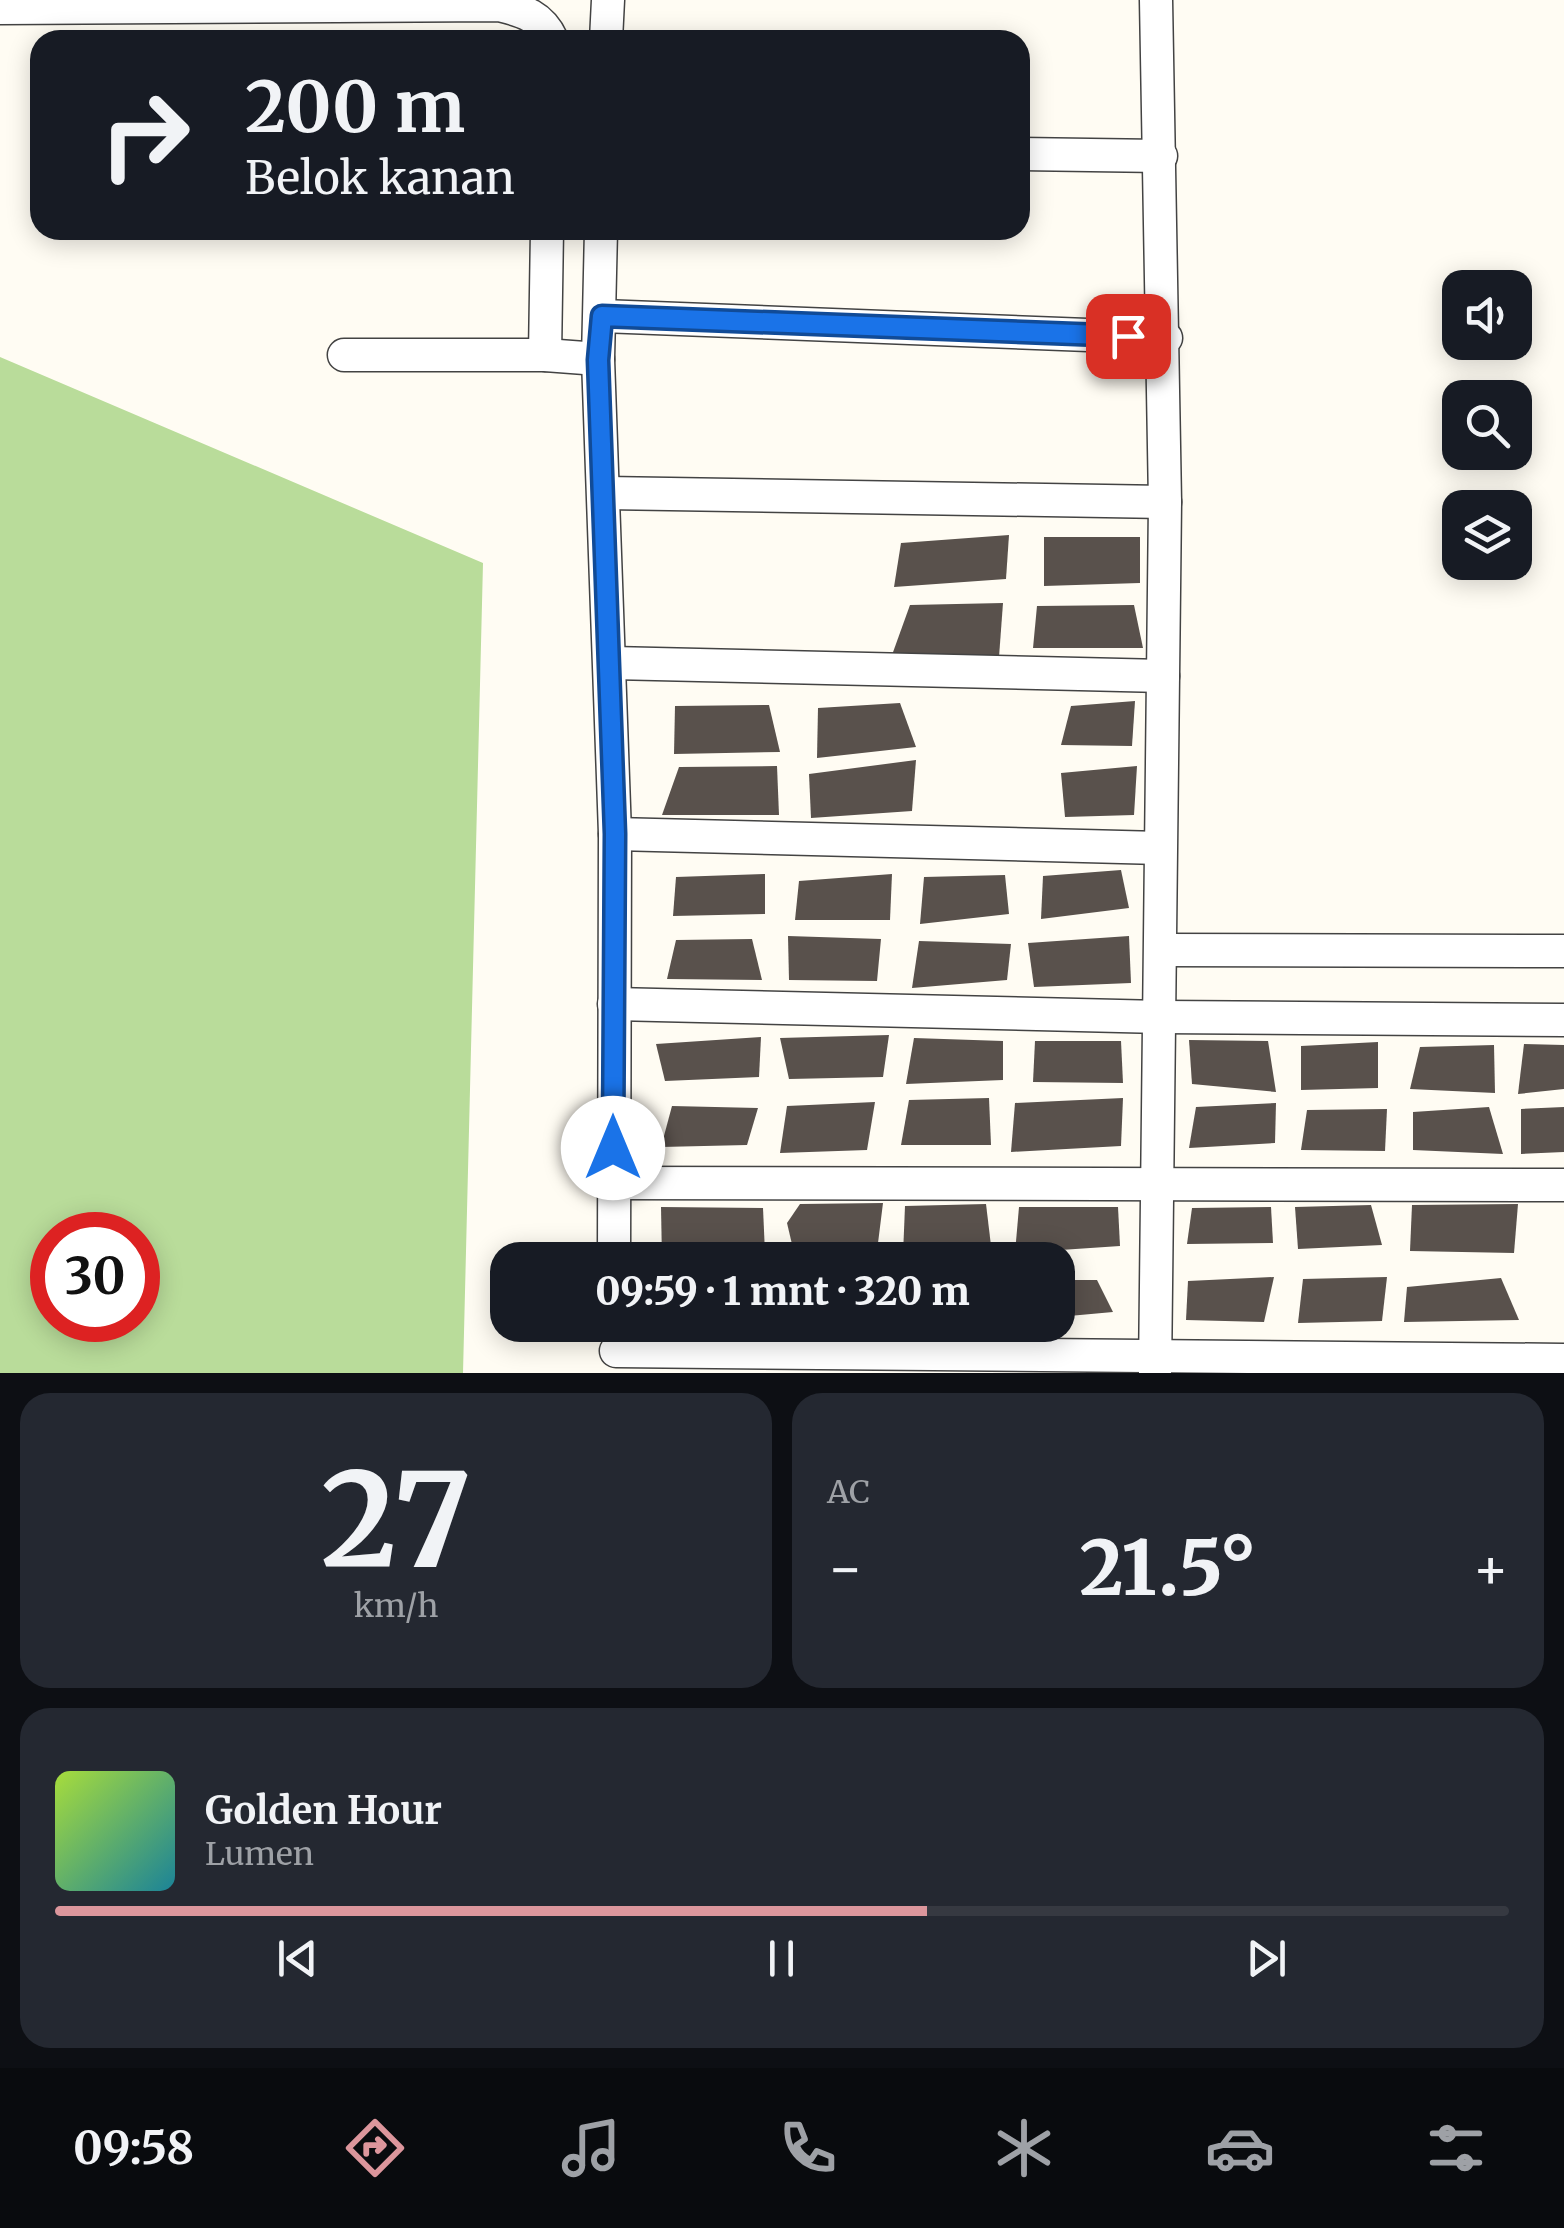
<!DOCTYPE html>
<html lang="id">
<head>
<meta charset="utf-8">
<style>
	body { margin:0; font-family:Merriweather,serif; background:#242831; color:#f1f3f6; height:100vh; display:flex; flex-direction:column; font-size:38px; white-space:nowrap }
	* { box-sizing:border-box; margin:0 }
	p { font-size:32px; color:#9ea1a6 }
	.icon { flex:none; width:55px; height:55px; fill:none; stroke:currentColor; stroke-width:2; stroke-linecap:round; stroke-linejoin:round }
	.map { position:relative; height:1373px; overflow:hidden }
	.details { display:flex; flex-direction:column; gap:20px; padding:20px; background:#0d0f14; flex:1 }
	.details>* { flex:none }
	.top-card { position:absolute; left:30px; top:30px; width:1000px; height:210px; border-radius:30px; box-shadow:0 5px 25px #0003; background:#171b24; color:#f1f3f6; overflow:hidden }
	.fabs { position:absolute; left:1442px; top:270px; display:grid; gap:20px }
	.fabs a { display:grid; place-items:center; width:90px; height:90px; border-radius:20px; background:#171b24; box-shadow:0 5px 25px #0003; font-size:50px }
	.speed { position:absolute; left:30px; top:1212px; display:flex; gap:20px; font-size:50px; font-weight:700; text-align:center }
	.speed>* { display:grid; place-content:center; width:130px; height:130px; border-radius:50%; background:#171b24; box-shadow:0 5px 25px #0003; line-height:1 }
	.speed .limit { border:15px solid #d22; background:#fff; color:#111 }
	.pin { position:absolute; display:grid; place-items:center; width:85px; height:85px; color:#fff; margin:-42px; border-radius:20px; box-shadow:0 5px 15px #0006 }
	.me { position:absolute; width:110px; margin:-55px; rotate:0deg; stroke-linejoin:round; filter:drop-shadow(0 0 8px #0008) }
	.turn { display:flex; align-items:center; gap:35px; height:210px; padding:0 50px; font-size:45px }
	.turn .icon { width:130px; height:130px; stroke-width:2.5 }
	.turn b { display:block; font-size:70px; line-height:85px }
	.big { font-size:75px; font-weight:800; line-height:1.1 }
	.details .widget { flex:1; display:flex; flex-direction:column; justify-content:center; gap:15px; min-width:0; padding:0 35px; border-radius:30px; background:#242831 }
	.details .dial { align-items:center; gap:0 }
	.dial b { font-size:130px; line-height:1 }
	.song { display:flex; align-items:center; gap:30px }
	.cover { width:120px; height:120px; border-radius:15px; background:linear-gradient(135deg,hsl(80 70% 55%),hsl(190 70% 35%)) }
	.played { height:10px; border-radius:5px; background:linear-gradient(90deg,#dc969c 60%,#363941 60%) }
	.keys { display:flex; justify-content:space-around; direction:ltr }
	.heat { display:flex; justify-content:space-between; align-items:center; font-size:55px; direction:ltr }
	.details .tiles { flex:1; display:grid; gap:20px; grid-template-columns:1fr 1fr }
	.widget:last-child { grid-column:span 2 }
	.trip { position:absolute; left:490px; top:1242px; width:585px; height:100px; border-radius:30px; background:#171b24; box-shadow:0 5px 25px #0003; font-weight:800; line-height:100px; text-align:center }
	.tabs { display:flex; height:160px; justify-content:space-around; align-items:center; background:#090b0e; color:#9ea1a6 }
	.tabs .icon { width:70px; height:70px }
	.tabs .current { color:#dc969c }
	.tabs b { font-size:45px; color:#f1f3f6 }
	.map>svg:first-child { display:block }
	.forest { fill:#b9dc9a; fill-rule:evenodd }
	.building { fill:#59514c }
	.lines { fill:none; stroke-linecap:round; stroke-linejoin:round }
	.minor-casing { stroke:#434343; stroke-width:35 }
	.minor { stroke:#fff; stroke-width:32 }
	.route-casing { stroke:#114b97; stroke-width:25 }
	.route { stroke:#1a73e8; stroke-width:18 }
</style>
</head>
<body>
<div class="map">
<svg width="1564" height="1373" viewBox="0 0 1564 1373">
	<rect width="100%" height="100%" fill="#fffcf3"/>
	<path class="forest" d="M0 357 483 563 463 1373H0ZM52 1235H138V1320H52Z"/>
	<g class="building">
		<path d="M1009 535 1006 579 894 587 901 543Z"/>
		<path d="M1044 537H1140V583L1044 586Z"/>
		<path d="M1003 603 999 657 892 655 910 605Z"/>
		<path d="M1134 605 1143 648H1033L1037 606Z"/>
		<path d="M1135 701 1132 746 1061 745 1071 706Z"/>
		<path d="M900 703 916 747 817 758 818 708Z"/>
		<path d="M769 705 780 752 674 754 675 706Z"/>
		<path d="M916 760 912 811 811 818 809 774Z"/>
		<path d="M777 766 779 815H662L679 767Z"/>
		<path d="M1137 766 1134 815 1065 817 1061 773Z"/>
		<path d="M1121 870 1129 908 1041 919 1043 876Z"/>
		<path d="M765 874V914L673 916 676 877Z"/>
		<path d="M892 874 890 920H795L799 881Z"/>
		<path d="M1005 875 1009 914 920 924 924 877Z"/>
		<path d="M788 936 881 939 877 981 789 980Z"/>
		<path d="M1129 936 1131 983 1034 987 1028 943Z"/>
		<path d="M752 939 762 980 667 979 676 940Z"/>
		<path d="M919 941 1011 944 1007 980 912 988Z"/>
		<path d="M889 1035 883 1077 789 1079 780 1038Z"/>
		<path d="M761 1037 759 1077 665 1081 656 1044Z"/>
		<path d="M914 1038 1003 1041V1080L906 1084Z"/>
		<path d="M1189 1040 1268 1041 1276 1092 1192 1084Z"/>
		<path d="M1035 1041H1121L1123 1083 1033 1082Z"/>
		<path d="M1378 1042V1088L1301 1090V1046Z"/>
		<path d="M1524 1044 1564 1045V1089L1518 1094Z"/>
		<path d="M1494 1045 1495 1093 1410 1089 1420 1047Z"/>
		<path d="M989 1098 991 1145H901L909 1100Z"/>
		<path d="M1123 1098 1121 1146 1011 1152 1015 1103Z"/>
		<path d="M875 1102 867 1150 780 1153 787 1106Z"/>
		<path d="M1276 1103 1275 1143 1189 1148 1196 1107Z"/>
		<path d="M672 1106 758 1108 747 1145 661 1147Z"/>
		<path d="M1489 1107 1503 1154 1413 1150V1112Z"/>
		<path d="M1564 1107V1152L1521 1154V1109Z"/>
		<path d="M1387 1109 1385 1151 1301 1150 1307 1110Z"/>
		<path d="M883 1203 877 1251 795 1257 787 1223 800 1204Z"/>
		<path d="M986 1204 992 1254 903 1255 905 1206Z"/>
		<path d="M1518 1204 1514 1253 1410 1251 1412 1205Z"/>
		<path d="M1371 1205 1382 1245 1298 1249 1295 1207Z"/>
		<path d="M661 1207 763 1208 765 1253 662 1260Z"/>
		<path d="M1019 1207H1118L1120 1246 1015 1253Z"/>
		<path d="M1271 1207 1273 1243 1187 1244 1192 1208Z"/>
		<path d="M1274 1277 1264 1322 1186 1320 1188 1281Z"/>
		<path d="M1387 1277 1382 1321 1298 1323 1303 1279Z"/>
		<path d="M1501 1278 1519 1320 1404 1322 1407 1287Z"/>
		<path d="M1058 1280H1097L1113 1312 1058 1317Z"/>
	</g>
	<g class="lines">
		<defs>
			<g id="minor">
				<path d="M0 8 499 5C524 11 541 16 552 40"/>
				<path d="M606 40 608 0"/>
				<path d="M1020 154 1161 156"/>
				<path d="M601 230 598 359 615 834 614 1260"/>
				<path d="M602 316 1166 338"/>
				<path d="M344 355H545L598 359"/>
				<path d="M545 355 547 230"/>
				<path d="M606 493 1165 502"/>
				<path d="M612 663 1163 676"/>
				<path d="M615 834 1160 848"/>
				<path d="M1162 950 1564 951"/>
				<path d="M614 1004 1161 1017 1564 1020"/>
				<path d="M613 1183 1564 1185"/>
				<path d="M616 1351 1564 1360"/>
				<path d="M1155 1373 1165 502 1156 0"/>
			</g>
		</defs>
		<use href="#minor" class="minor-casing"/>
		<use href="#minor" class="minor"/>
	</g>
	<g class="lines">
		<defs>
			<path id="route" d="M613 1148 615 834 598 360 602 316 1128 336"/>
		</defs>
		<use href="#route" class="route-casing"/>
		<use href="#route" class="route"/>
	</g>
</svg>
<div class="fabs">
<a><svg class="icon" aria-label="sound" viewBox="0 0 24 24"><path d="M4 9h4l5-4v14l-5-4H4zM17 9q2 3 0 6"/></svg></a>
<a><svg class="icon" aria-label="search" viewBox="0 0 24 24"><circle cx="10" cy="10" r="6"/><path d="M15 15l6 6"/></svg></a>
<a><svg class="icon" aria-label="layers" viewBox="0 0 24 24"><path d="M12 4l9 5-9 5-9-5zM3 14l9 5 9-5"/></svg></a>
</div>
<div class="speed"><div class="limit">30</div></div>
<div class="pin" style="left:1128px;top:336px;background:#d93025"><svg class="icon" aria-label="arrive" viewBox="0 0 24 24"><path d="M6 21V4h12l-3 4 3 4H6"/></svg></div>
<svg class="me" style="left:613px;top:1148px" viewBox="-20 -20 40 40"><circle r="19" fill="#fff"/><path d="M0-13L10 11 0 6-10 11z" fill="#1a73e8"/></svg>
<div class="trip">09:59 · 1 mnt · 320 m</div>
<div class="top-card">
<div class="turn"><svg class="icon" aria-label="right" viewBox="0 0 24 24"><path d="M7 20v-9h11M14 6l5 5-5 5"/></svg><div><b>200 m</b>Belok kanan</div></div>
</div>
</div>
<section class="details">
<div class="tiles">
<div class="widget dial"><b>27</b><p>km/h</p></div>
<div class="widget"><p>AC</p>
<div class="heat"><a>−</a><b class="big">21.5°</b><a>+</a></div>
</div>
<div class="widget">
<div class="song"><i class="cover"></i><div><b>Golden Hour</b><p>Lumen</p></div></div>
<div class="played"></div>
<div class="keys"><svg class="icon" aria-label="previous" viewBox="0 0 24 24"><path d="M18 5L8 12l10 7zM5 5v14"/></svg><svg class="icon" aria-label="pause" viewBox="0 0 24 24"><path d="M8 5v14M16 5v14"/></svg><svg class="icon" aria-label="next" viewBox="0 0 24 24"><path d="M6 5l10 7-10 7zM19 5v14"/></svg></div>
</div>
</div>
</section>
<nav class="tabs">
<b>09:58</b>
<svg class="icon current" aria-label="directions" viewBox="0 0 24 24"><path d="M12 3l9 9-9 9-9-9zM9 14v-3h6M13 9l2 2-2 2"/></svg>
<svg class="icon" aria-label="music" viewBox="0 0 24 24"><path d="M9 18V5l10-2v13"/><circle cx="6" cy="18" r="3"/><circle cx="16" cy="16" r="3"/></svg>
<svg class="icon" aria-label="phone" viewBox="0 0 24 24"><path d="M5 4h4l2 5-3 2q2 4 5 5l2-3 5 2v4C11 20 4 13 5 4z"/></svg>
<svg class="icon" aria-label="climate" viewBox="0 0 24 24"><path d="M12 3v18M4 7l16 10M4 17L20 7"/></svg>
<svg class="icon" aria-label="car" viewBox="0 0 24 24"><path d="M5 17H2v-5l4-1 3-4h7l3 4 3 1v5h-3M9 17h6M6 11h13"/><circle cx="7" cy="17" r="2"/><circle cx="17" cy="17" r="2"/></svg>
<svg class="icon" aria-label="filters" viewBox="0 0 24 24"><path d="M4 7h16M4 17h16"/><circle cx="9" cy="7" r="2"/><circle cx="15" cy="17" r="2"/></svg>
</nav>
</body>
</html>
